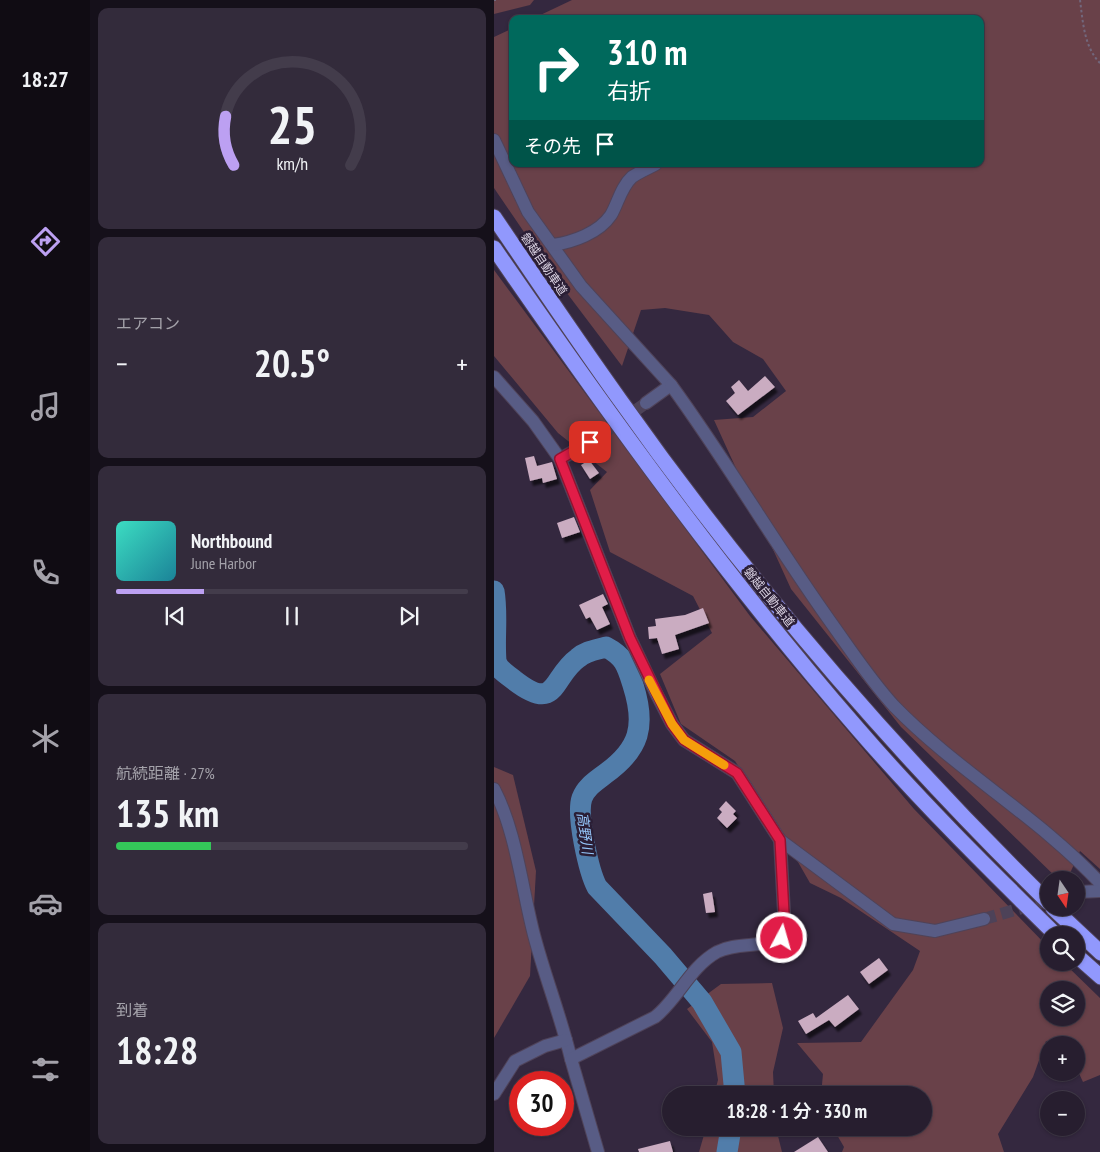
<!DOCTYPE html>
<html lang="ja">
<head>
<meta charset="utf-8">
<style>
	body { margin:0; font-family:"PT Sans Narrow","Noto Sans JP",sans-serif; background:#332b3b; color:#f1f3f6; height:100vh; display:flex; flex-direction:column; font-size:19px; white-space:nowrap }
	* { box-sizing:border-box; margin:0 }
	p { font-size:16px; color:#a4a2aa }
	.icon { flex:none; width:28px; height:28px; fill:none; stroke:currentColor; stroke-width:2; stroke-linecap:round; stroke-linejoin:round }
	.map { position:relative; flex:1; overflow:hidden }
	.side { display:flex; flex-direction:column; gap:8px; padding:8px; background:#15101a; width:404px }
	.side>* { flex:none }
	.top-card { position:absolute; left:15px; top:15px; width:475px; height:152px; border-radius:10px; box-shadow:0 1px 4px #0004,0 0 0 1px #433c4b; background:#00695c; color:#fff; overflow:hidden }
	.needle { width:32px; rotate:167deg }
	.tools { position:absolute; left:546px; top:871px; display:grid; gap:10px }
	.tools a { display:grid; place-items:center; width:45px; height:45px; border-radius:50%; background:#271e2f; box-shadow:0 1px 4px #0004,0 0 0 1px #433c4b; font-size:25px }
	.speed { position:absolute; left:15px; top:1071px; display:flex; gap:10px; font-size:25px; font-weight:700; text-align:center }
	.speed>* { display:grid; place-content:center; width:65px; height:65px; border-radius:50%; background:#271e2f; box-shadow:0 1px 4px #0004,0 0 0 1px #433c4b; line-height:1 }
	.speed .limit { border:8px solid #d22; background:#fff; color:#111 }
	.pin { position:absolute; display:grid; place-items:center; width:42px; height:42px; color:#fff; margin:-21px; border-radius:10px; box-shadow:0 2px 8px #0006 }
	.me { position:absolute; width:55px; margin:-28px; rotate:6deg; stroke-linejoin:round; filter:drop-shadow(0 0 4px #0008) }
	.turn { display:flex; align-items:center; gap:18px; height:105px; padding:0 15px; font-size:22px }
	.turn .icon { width:65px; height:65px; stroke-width:2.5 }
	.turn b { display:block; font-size:35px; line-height:42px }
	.then { display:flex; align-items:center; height:48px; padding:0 15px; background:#0003; gap:10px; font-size:19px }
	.big { font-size:38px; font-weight:600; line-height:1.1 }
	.side .tile { flex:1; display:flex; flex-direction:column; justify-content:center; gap:8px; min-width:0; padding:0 18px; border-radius:10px; background:#332b3b }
	.side .dial { align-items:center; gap:0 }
	.dial svg { height:130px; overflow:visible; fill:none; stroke:#433c4b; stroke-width:7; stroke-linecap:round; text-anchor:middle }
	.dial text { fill:#f1f3f6; stroke:none }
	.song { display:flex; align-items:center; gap:15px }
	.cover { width:60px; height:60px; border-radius:8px; background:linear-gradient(135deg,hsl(170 70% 55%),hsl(190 70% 35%)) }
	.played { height:5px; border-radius:2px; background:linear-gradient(90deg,#bca0f2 25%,#433c4b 25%) }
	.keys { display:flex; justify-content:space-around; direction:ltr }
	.heat { display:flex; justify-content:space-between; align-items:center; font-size:28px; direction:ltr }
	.charge { height:8px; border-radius:4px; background:linear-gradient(90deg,#34c759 27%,#433c4b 0) }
	.trip { position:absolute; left:168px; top:1086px; width:270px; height:50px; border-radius:25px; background:#271e2f; box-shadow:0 1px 4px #0004,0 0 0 1px #433c4b; font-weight:600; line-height:50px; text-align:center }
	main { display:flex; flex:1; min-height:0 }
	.dock { display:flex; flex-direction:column; width:90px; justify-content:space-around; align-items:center; background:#100c13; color:#a4a2aa }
	.dock .icon { width:35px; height:35px }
	.dock .selected { color:#bca0f2 }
	.dock b { font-size:22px; color:#f1f3f6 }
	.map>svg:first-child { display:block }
	.green { fill:#694149; fill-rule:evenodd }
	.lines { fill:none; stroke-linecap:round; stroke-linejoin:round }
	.river { stroke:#517daa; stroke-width:21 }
	.building { fill:#caacc1; filter:url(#shadow) }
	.street-tunnel { stroke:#4d4258; stroke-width:12; stroke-dasharray:12 6; stroke-linecap:butt }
	.street-casing { stroke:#4f4359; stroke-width:14 }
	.highway-casing { stroke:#4f4359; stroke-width:17 }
	.path { stroke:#72677c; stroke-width:2; stroke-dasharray:2.5 2.5; stroke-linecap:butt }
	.street { stroke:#585c85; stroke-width:12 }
	.highway { stroke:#9198fd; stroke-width:15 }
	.route-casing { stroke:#92132f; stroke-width:12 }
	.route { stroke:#e11d48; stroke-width:9 }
	.slow { stroke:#f59e0b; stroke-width:9 }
	.labels { text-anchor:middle; stroke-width:5; stroke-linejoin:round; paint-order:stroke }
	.street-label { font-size:12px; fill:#dbd3e3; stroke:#2a1e35 }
	.water-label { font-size:14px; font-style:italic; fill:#97c9fe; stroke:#2a1e35 }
</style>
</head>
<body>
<main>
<nav class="dock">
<b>18:27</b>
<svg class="icon selected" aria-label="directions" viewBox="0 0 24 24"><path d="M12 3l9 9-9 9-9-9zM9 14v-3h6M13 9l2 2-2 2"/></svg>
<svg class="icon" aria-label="music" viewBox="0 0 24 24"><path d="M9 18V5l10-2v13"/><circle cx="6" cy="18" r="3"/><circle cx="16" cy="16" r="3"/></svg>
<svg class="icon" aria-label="phone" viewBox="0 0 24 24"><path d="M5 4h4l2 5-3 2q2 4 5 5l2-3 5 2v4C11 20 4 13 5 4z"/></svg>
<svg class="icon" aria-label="climate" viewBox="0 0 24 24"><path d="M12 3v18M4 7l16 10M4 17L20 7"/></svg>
<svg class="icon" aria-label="car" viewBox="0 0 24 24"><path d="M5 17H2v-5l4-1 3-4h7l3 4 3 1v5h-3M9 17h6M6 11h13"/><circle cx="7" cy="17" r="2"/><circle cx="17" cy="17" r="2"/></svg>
<svg class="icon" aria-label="filters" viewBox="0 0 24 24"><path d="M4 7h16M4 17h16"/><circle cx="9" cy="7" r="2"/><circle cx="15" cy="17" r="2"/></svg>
</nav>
<section class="side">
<div class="tile dial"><svg viewBox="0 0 100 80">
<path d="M14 69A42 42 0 1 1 86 69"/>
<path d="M14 69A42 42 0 0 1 9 39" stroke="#bca0f2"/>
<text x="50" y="56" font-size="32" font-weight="700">25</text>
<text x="50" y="72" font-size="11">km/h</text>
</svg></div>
<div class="tile"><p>エアコン</p>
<div class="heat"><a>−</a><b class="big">20.5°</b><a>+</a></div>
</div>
<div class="tile">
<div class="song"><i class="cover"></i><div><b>Northbound</b><p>June Harbor</p></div></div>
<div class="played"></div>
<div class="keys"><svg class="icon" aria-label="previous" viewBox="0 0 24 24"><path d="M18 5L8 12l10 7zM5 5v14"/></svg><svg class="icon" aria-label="pause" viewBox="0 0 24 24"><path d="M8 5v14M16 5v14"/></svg><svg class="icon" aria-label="next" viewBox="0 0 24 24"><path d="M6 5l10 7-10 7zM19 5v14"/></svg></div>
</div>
<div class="tile"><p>航続距離 · 27%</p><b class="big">135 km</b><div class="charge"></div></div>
<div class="tile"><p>到着</p><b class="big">18:28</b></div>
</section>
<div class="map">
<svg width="607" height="1152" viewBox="0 0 607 1152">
	<defs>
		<filter id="shadow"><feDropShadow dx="3" dy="5" stdDeviation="1" flood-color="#0009"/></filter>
	</defs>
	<rect width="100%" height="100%" fill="#34283f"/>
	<g class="green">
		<path d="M0 0H40L36 5 0 14Z"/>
		<path d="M78 0H606V869L586 851 573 880H565L407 727 297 589 220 420 259 417 292 391 269 359 239 342 215 315 171 308 147 310 128 366 60 276 0 188V37L19 28V164H486V19H38Z"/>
		<path d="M0 270 256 616 420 809 555 948V962L570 963 606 998V1075L589 1082 583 1069 582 1045H571L569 1040 552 1041 539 1077 504 1134 510 1152H348L350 1147 339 1128H429V1095H327L329 1074 303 1043 367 1042 419 970 426 951 347 898 316 883 284 827 241 761 187 724 166 674 218 633 199 596 116 552 96 490 113 472 64 433 0 356ZM555 990H582V1018H555Z"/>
		<path d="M0 767 19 775 42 871 36 976 0 1038Z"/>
		<path d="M278 983 289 1028 279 1072 280 1095H220L224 1080 218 1042 193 1009 227 984Z"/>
		<path d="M212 1128H282L288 1152H205Z"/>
	</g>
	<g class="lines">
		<g class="river">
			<path d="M0 591C4 614 0 638 2 661 4 670 13 674 20 680 64 714 57 677 84 658 92 651 102 650 112 647 131 657 133 666 139 685 152 726 146 749 111 774 102 781 92 787 88 798 82 815 95 872 103 887L169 956 208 1002 237 1052 241 1095"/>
			<path d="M233 1152 237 1128"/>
		</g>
	</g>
	<g class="building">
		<path d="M271 376 281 387 244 415 232 401 241 393 237 387 245 380 254 391Z"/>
		<path d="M40 456 43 466 58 462 63 479 49 483 48 478 36 481 31 458Z"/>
		<path d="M95 460 105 473 96 479 87 465Z"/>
		<path d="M80 517 86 532 68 538 63 523Z"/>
		<path d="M109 594 114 604 108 607 116 624 103 630 96 617 92 619 85 605Z"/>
		<path d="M209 608 215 623 181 635 185 649 168 654 163 638 155 639 154 627 162 626 161 619 191 615Z"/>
		<path d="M232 801 242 811 239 814 243 818 233 828 223 818 228 812 225 809Z"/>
		<path d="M218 892 221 912 212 913 209 894Z"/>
		<path d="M385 958 394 970 375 984 366 972Z"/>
		<path d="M354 995 365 1009 341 1027 335 1020 312 1034 304 1021 319 1013 322 1018Z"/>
		<path d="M324 1137 334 1152H300Z"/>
		<path d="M176 1141 179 1152H145L144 1149Z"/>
	</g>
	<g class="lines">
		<g class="street-tunnel">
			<path d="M97 442 152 403"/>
			<path d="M490 919 555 900"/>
		</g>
		<defs>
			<g id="street">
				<path d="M0 140 34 212 87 286 177 385 152 403"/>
				<path d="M59 245C79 242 105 233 117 215 124 203 127 187 138 177 145 172 155 168 162 164"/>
				<path d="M0 377 39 421 66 459 136 638 161 691 178 724 190 740 243 773 286 840 399 924 441 931 490 919"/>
				<path d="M177 385C234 463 282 546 338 624 358 652 377 681 400 706 463 771 545 817 607 884"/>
				<path d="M66 459 97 442"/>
				<path d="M0 789C22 831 28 889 40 935 51 977 67 1017 77 1059"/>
				<path d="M584 892 607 891"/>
				<path d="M0 1094 21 1061 51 1046 72 1040"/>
				<path d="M104 1152 77 1059 161 1017C184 999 196 967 223 952 243 942 268 948 288 938L291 931 286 840"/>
			</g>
			<g id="highway">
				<path d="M0 217C42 279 83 340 126 400 253 580 398 749 555 903"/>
				<path d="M0 248C114 414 232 577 364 729 426 801 494 868 562 935"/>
				<path d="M559 908 607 953"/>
				<path d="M582 955 607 977"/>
			</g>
		</defs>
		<use href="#street" class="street-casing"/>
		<use href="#highway" class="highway-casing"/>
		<g class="path">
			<path d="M0 0H2"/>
			<path d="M586 0C589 22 590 48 607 64"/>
		</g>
		<use href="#street" class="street"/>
		<use href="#highway" class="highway"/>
	</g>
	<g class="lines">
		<defs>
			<path id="route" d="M96 442 66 459 136 638 178 724 190 740 243 773 286 840 291 931 288 938"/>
		</defs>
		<use href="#route" class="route-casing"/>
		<use href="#route" class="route"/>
		<path class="slow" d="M155 680 178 724 190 740 230 765"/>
	</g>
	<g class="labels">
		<g class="street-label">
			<text transform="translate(50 264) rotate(56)" y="4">磐越自動車道</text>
			<text transform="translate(275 597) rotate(51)" y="4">磐越自動車道</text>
		</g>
		<g class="water-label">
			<text transform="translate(91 833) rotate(82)" y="5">高野川</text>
		</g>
	</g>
</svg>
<div class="tools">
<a><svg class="needle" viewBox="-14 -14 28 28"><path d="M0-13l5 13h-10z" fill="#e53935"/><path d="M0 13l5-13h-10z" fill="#a4a2aa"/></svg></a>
<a><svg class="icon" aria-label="search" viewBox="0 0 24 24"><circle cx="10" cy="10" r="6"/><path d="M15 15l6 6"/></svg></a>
<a><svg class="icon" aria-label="layers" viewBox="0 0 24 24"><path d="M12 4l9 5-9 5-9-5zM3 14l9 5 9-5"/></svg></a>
<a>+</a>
<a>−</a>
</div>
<div class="speed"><div class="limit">30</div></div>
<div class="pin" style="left:96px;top:442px;background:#d93025"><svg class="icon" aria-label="arrive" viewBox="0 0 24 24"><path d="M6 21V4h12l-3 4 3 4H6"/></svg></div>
<svg class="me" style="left:288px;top:938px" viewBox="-20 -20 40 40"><circle r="17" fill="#e11d48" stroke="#fff" stroke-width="3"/><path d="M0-11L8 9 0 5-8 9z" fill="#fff"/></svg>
<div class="trip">18:28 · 1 分 · 330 m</div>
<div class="top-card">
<div class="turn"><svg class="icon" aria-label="right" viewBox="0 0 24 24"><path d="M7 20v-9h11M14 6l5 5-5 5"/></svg><div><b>310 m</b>右折</div></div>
<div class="then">その先<svg class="icon" aria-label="arrive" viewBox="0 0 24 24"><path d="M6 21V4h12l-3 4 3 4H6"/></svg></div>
</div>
</div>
</main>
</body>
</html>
